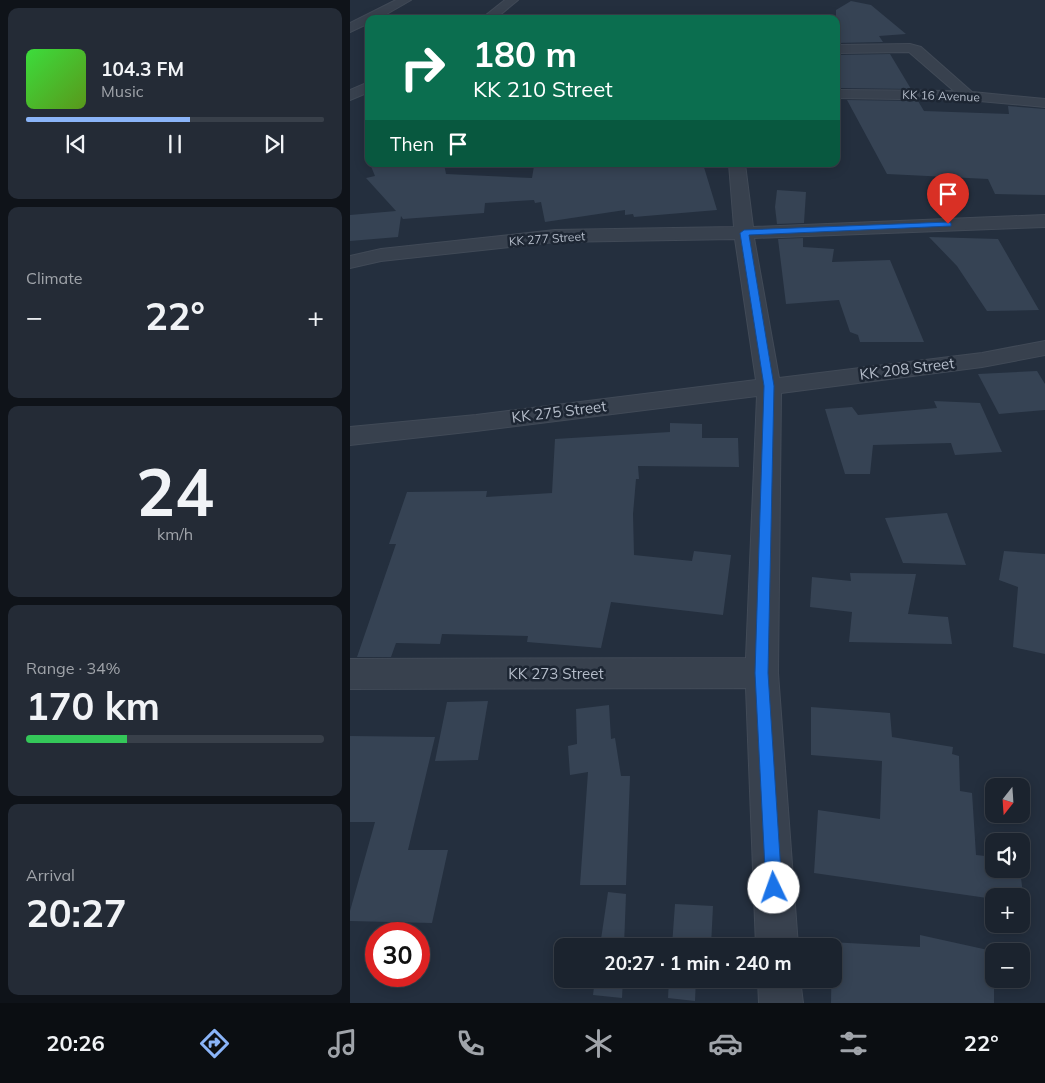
<!DOCTYPE html>
<html lang="en">
<head>
<meta charset="utf-8">
<style>
	body { margin:0; font-family:Mulish,sans-serif; background:#242b36; color:#f1f3f6; height:100vh; display:flex; flex-direction:column; font-size:19px; white-space:nowrap }
	* { box-sizing:border-box; margin:0 }
	p { font-size:16px; color:#a0a4aa }
	.icon { flex:none; width:28px; height:28px; fill:none; stroke:currentColor; stroke-width:2; stroke-linecap:round; stroke-linejoin:round }
	.map { position:relative; flex:1; overflow:hidden }
	.details { display:flex; flex-direction:column; gap:8px; padding:8px; background:#0f1319; width:350px }
	.details>* { flex:none }
	.guide { position:absolute; left:15px; top:15px; width:475px; height:152px; border-radius:10px; box-shadow:0 2px 12px #0003,0 0 0 1px #39404a; background:#0b6e4f; color:#fff; overflow:hidden }
	.needle { width:32px; rotate:197deg }
	.buttons { position:absolute; left:635px; top:778px; display:grid; gap:10px }
	.buttons a { display:grid; place-items:center; width:45px; height:45px; border-radius:10px; background:#1b232e; box-shadow:0 2px 12px #0003,0 0 0 1px #39404a; font-size:25px }
	.speed { position:absolute; left:15px; top:922px; display:flex; gap:10px; font-size:25px; font-weight:700; text-align:center }
	.speed>* { display:grid; place-content:center; width:65px; height:65px; border-radius:50%; background:#1b232e; box-shadow:0 2px 12px #0003,0 0 0 1px #39404a; line-height:1 }
	.speed .limit { border:8px solid #d22; background:#fff; color:#111 }
	.pin { position:absolute; display:grid; place-items:center; width:42px; height:42px; color:#fff; margin:-51px -21px; border-radius:50% 50% 50% 0; rotate:-45deg; box-shadow:0 0 5px #0007 }
	.pin .icon { rotate:45deg }
	.me { position:absolute; width:55px; margin:-28px; rotate:357deg; stroke-linejoin:round; filter:drop-shadow(0 0 4px #0008) }
	.turn { display:flex; align-items:center; gap:18px; height:105px; padding:0 25px; font-size:22px }
	.turn .icon { width:65px; height:65px; stroke-width:2.5 }
	.turn b { display:block; font-size:35px; line-height:42px }
	.then { display:flex; align-items:center; height:48px; padding:0 25px; background:#0003; gap:10px; font-size:19px }
	.big { font-size:38px; font-weight:700; line-height:1.1 }
	.details .widget { flex:1; display:flex; flex-direction:column; justify-content:center; gap:8px; min-width:0; padding:0 18px; border-radius:10px; background:#242b36 }
	.details .dial { align-items:center; gap:0 }
	.dial b { font-size:65px; line-height:1 }
	.song { display:flex; align-items:center; gap:15px }
	.cover { width:60px; height:60px; border-radius:8px; background:linear-gradient(135deg,hsl(120 70% 55%),hsl(90 70% 35%)) }
	.played { height:5px; border-radius:2px; background:linear-gradient(90deg,#8ab4f8 55%,#39404a 55%) }
	.keys { display:flex; justify-content:space-around; direction:ltr }
	.heat { display:flex; justify-content:space-between; align-items:center; font-size:28px; direction:ltr }
	.charge { height:8px; border-radius:4px; background:linear-gradient(90deg,#34c759 34%,#39404a 0) }
	.trip { position:absolute; left:204px; top:938px; width:288px; height:50px; border-radius:10px; background:#1b232e; box-shadow:0 2px 12px #0003,0 0 0 1px #39404a; font-weight:700; line-height:50px; text-align:center }
	.dock { display:flex; height:80px; justify-content:space-around; align-items:center; background:#0b0e12; color:#a0a4aa }
	.dock .icon { width:35px; height:35px }
	.dock .selected { color:#8ab4f8 }
	.dock b { font-size:22px; color:#f1f3f6 }
	main { display:flex; flex:1; min-height:0 }
	.map>svg:first-child { display:block }
	.building { fill:#364354 }
	.lines { fill:none; stroke-linecap:round; stroke-linejoin:round }
	.minor-casing { stroke:#414a57; stroke-width:2 }
	.minor { fill:#38414e; fill-rule:evenodd }
	.route { fill:#1a73e8; stroke:#114b97 }
	.labels { text-anchor:middle; stroke-width:5; stroke-linejoin:round; paint-order:stroke }
	.far-street-label { font-size:12px; fill:#b4bcc9; stroke:#1d2633 }
	.street-label { font-size:15px; fill:#b4bcc9; stroke:#1d2633 }
</style>
</head>
<body>
<main>
<section class="details">
<div class="widget">
<div class="song"><i class="cover"></i><div><b>104.3 FM</b><p>Music</p></div></div>
<div class="played"></div>
<div class="keys"><svg class="icon" aria-label="previous" viewBox="0 0 24 24"><path d="M18 5L8 12l10 7zM5 5v14"/></svg><svg class="icon" aria-label="pause" viewBox="0 0 24 24"><path d="M8 5v14M16 5v14"/></svg><svg class="icon" aria-label="next" viewBox="0 0 24 24"><path d="M6 5l10 7-10 7zM19 5v14"/></svg></div>
</div>
<div class="widget"><p>Climate</p>
<div class="heat"><a>−</a><b class="big">22°</b><a>+</a></div>
</div>
<div class="widget dial"><b>24</b><p>km/h</p></div>
<div class="widget"><p>Range · 34%</p><b class="big">170 km</b><div class="charge"></div></div>
<div class="widget"><p>Arrival</p><b class="big">20:27</b></div>
</section>
<div class="map">
<svg width="695" height="1003" viewBox="0 0 695 1003">
	<rect width="100%" height="100%" fill="#242f3e"/>
	<g class="building">
		<path d="M501 1 521 5 556 34 529 36 533 42 486 43V10Z"/>
		<path d="M540 54 561 89 490 88 486 80V55Z"/>
		<path d="M497 100 568 101 574 111 659 114 658 106 695 109V195L645 194 638 179 537 174Z"/>
		<path d="M20 164H94L96 174 182 178 184 166 353 164 367 210 284 217 283 214 275 215V210L195 222 191 202 185 203 184 200 135 203 134 213 53 219 51 216 48 237 0 241V215L46 211 16 178 25 176Z"/>
		<path d="M427 190 456 192 454 223 427 224 425 207Z"/>
		<path d="M579 237 648 239 689 310 637 311 607 266Z"/>
		<path d="M453 238V247L484 249 482 262 540 260 574 342H510L508 335 500 332 489 300 436 304 428 239Z"/>
		<path d="M687 371 695 384V410L649 414 628 374Z"/>
		<path d="M584 401 630 403 652 452 605 455 601 443 523 445 520 474H495L475 409 502 407 508 415 587 408Z"/>
		<path d="M320 423 352 424V438H388L389 467 288 466 289 479H286L283 514 284 555 342 561 344 551 381 555 373 615 261 602 251 648 177 642 178 636 92 634 90 644 46 643 41 657H7L46 544H39L57 492 137 491 136 497 202 493 205 439 320 432Z"/>
		<path d="M597 513 616 565 553 563 535 518Z"/>
		<path d="M654 551 695 554V654L663 647 668 587 649 580Z"/>
		<path d="M500 573 566 574 558 614 598 617 602 644 499 642 502 612 460 607 462 577 501 581Z"/>
		<path d="M138 701 128 760 85 761 97 702Z"/>
		<path d="M259 705 261 739 265 738 271 776H280L276 885H230L238 772 220 775 218 746 227 744 226 709Z"/>
		<path d="M461 707 540 713 542 737 603 747 602 754 609 756 610 791 622 793 626 855 644 857V869H670L674 903 671 902V896H644V899L464 873 468 810 530 819 532 761 461 755Z"/>
		<path d="M0 736 85 737 58 850H98L82 923 0 921V911L25 822H0Z"/>
		<path d="M258 892 276 894 274 946H250Z"/>
		<path d="M325 904 363 906 361 946H322Z"/>
		<path d="M570 935 638 950V959L644 960V1003H481L482 946H480V942L570 947Z"/>
		<path d="M245 979H273L272 998 243 995Z"/>
		<path d="M319 979H346L345 1001 318 998Z"/>
	</g>
	<g class="lines">
		<defs>
			<g id="minor">
				<path d="M46 0H61L28 19H19V23L0 32V23Z"/>
				<path d="M155 0H168L145 19H131Z"/>
				<path d="M560 44 571 47 622 92 695 99V107L618 100 486 98V90L604 91 559 52 486 53V45Z"/>
				<path d="M19 82V92L0 100V90Z"/>
				<path d="M379 164H395L403 227 695 215V227L404 238 429 378 632 353 695 341V355L632 367 431 393 428 673 448 946H406L396 688 0 689V659L396 658 407 396 126 431 0 445V427L126 415 406 380 385 239 205 242 31 261 0 268V256L31 249 205 230 384 227Z"/>
				<path d="M408 979H450L453 1003H409Z"/>
			</g>
		</defs>
		<use href="#minor" class="minor-casing"/>
		<use href="#minor" class="minor"/>
	</g>
	<path class="route" d="M598 222 601 223V226L399 235 424 386 418 673 432 888 430 894 424 896 418 894 416 888 405 673 414 386 390 233 394 230Z"/>
	<g class="labels">
		<g class="far-street-label">
			<text transform="translate(591 96) rotate(2)" y="4">KK 16 Avenue</text>
			<text transform="translate(197 239) rotate(-4)" y="4">KK 277 Street</text>
		</g>
		<g class="street-label">
			<text transform="translate(557 369) rotate(-7)" y="5">KK 208 Street</text>
			<text transform="translate(209 412) rotate(-7)" y="5">KK 275 Street</text>
			<text x="206" y="679">KK 273 Street</text>
		</g>
	</g>
</svg>
<div class="buttons">
<a><svg class="needle" viewBox="-14 -14 28 28"><path d="M0-13l5 13h-10z" fill="#e53935"/><path d="M0 13l5-13h-10z" fill="#a0a4aa"/></svg></a>
<a><svg class="icon" aria-label="sound" viewBox="0 0 24 24"><path d="M4 9h4l5-4v14l-5-4H4zM17 9q2 3 0 6"/></svg></a>
<a>+</a>
<a>−</a>
</div>
<div class="speed"><div class="limit">30</div></div>
<div class="pin" style="left:598px;top:224px;background:#d93025"><svg class="icon" aria-label="arrive" viewBox="0 0 24 24"><path d="M6 21V4h12l-3 4 3 4H6"/></svg></div>
<svg class="me" style="left:424px;top:888px" viewBox="-20 -20 40 40"><circle r="19" fill="#fff"/><path d="M0-13L10 11 0 6-10 11z" fill="#1a73e8"/></svg>
<div class="trip">20:27 · 1 min · 240 m</div>
<div class="guide">
<div class="turn"><svg class="icon" aria-label="right" viewBox="0 0 24 24"><path d="M7 20v-9h11M14 6l5 5-5 5"/></svg><div><b>180 m</b>KK 210 Street</div></div>
<div class="then">Then<svg class="icon" aria-label="arrive" viewBox="0 0 24 24"><path d="M6 21V4h12l-3 4 3 4H6"/></svg></div>
</div>
</div>
</main>
<nav class="dock">
<b>20:26</b>
<svg class="icon selected" aria-label="directions" viewBox="0 0 24 24"><path d="M12 3l9 9-9 9-9-9zM9 14v-3h6M13 9l2 2-2 2"/></svg>
<svg class="icon" aria-label="music" viewBox="0 0 24 24"><path d="M9 18V5l10-2v13"/><circle cx="6" cy="18" r="3"/><circle cx="16" cy="16" r="3"/></svg>
<svg class="icon" aria-label="phone" viewBox="0 0 24 24"><path d="M5 4h4l2 5-3 2q2 4 5 5l2-3 5 2v4C11 20 4 13 5 4z"/></svg>
<svg class="icon" aria-label="climate" viewBox="0 0 24 24"><path d="M12 3v18M4 7l16 10M4 17L20 7"/></svg>
<svg class="icon" aria-label="car" viewBox="0 0 24 24"><path d="M5 17H2v-5l4-1 3-4h7l3 4 3 1v5h-3M9 17h6M6 11h13"/><circle cx="7" cy="17" r="2"/><circle cx="17" cy="17" r="2"/></svg>
<svg class="icon" aria-label="filters" viewBox="0 0 24 24"><path d="M4 7h16M4 17h16"/><circle cx="9" cy="7" r="2"/><circle cx="15" cy="17" r="2"/></svg>
<b>22°</b>
</nav>
</body>
</html>
